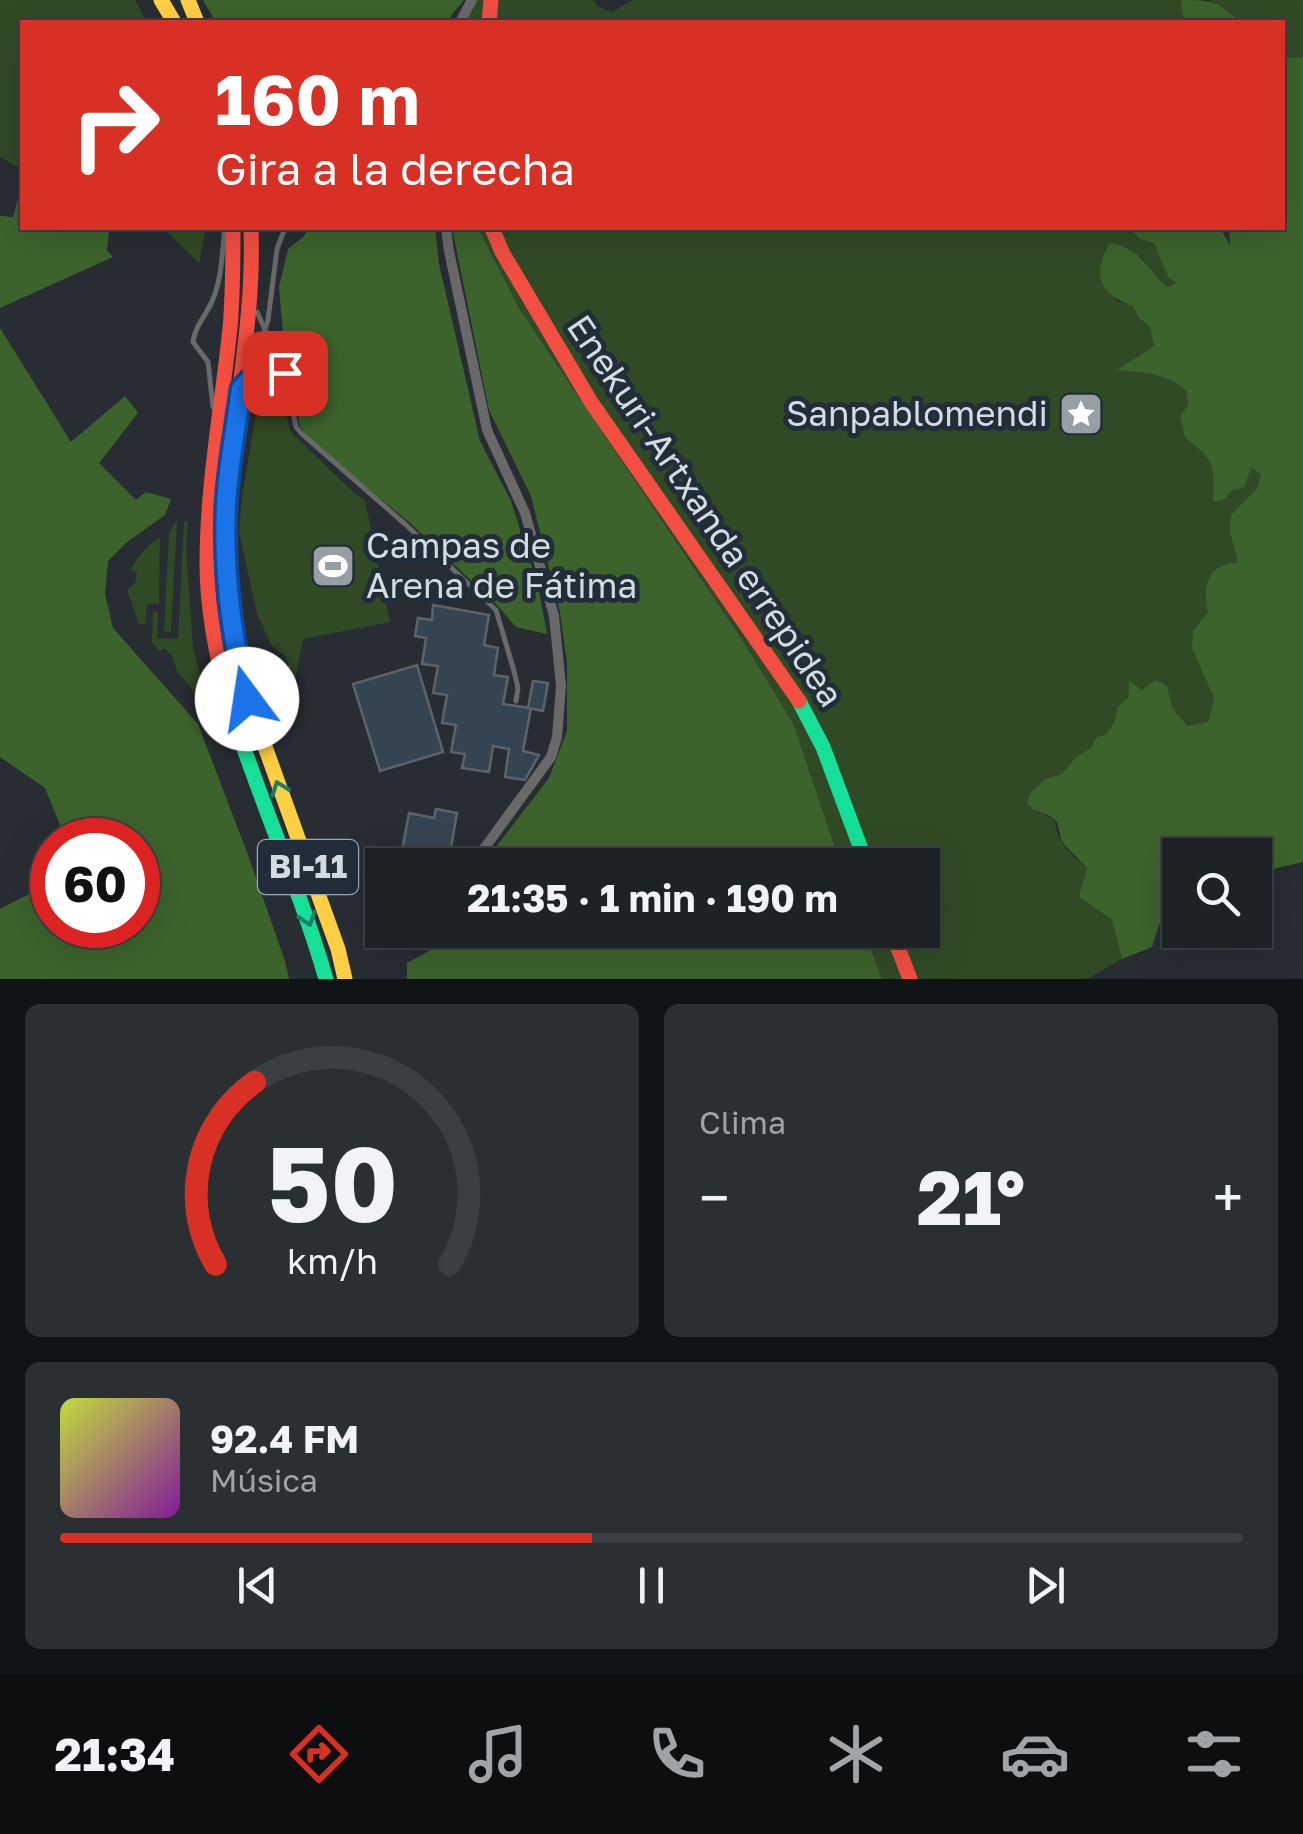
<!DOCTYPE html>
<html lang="es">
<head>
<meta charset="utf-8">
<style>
	body { margin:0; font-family:"Golos Text",sans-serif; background:#2a2f32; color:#f1f3f6; height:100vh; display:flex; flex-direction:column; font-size:38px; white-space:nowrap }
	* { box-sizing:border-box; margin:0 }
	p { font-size:32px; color:#a0a4a7 }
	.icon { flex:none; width:55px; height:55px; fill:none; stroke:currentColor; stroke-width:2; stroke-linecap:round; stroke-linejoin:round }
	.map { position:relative; height:979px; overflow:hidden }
	.panel { display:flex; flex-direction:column; gap:25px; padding:25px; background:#101315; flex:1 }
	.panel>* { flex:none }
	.guide { position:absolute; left:20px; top:20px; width:1265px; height:210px; border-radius:0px; box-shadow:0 10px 40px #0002,0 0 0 2px #3b3f43; background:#d93025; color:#fff; overflow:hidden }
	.fabs { position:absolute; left:1162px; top:838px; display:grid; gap:20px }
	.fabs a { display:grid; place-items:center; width:110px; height:110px; border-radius:0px; background:#1d2226; box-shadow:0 10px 40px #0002,0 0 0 2px #3b3f43; font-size:50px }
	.speed { position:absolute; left:30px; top:818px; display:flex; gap:20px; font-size:50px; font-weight:700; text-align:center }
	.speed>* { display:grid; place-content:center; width:130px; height:130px; border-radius:50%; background:#1d2226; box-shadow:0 10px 40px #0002,0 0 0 2px #3b3f43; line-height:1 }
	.speed .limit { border:15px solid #d22; background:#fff; color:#111 }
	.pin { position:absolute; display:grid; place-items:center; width:85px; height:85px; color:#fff; margin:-42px; border-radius:20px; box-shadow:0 5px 15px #0006 }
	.me { position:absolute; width:110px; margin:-55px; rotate:346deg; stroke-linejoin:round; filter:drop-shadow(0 0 8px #0008) }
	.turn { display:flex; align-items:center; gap:35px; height:210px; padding:0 30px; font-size:45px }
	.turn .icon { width:130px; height:130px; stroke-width:2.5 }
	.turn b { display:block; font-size:70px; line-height:85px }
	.big { font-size:75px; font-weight:700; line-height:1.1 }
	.panel .card { flex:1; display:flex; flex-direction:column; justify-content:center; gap:15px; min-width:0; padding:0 35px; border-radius:15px; background:#2a2f32 }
	.panel .dial { align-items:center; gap:0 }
	.dial svg { height:260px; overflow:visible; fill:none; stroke:#3b3f43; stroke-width:7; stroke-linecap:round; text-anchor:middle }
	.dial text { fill:#f1f3f6; stroke:none }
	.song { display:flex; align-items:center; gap:30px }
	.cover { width:120px; height:120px; border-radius:15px; background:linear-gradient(135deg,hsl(70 70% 55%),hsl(290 70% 35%)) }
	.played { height:10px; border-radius:5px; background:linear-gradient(90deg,#d93025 45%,#3b3f43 45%) }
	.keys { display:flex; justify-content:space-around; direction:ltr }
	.heat { display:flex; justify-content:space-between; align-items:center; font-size:55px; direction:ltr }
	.panel .tiles { flex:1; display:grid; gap:25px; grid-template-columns:1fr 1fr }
	.card:last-child { grid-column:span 2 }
	.trip { position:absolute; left:365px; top:848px; width:575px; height:100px; border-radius:0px; background:#1d2226; box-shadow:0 10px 40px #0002,0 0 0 2px #3b3f43; font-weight:700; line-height:100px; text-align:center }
	.tabs { display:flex; height:160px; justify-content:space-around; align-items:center; background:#0c0e0f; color:#a0a4a7 }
	.tabs .icon { width:70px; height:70px }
	.tabs .active { color:#d93025 }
	.tabs b { font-size:45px; color:#f1f3f6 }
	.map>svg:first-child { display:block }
	.green { fill:#314a26 }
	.forest { fill:#3d632c }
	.building { fill:#344551; stroke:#5d6368; stroke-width:2.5 }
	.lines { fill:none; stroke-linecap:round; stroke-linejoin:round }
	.lane { stroke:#686968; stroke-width:5 }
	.street { stroke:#686968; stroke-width:10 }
	.fast { stroke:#16e098; stroke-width:15 }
	.slow { stroke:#ffcf43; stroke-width:15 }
	.jam { stroke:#f24e42; stroke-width:15 }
	.oneway { stroke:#1c7e64 }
	.route-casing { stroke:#114b97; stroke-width:25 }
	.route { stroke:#1a73e8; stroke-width:18 }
	.labels { text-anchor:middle; stroke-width:10; stroke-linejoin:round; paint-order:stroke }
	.shield { fill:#212e39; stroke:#9ea8b0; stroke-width:2.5 }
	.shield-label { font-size:32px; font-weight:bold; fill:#d4dce3 }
	.poi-label { font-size:35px; fill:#d4dce3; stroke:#212e39; text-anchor:end }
	.street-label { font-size:35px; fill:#d4dce3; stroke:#212e39 }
</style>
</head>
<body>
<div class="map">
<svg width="1303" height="979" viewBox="0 0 1303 979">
	<rect width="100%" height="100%" fill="#272d33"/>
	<g class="green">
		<path d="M0 0H135L147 22H22V169L0 157Z"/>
		<path d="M465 0H594L597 6 612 12 633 0H1181L1184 22H467Z"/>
		<path d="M1209 0H1303V57L1283 58 1282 22H1239L1228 10Z"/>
		<path d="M163 228H206L199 263Z"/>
		<path d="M478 228H1129L1140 239 1154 243 1178 284 1167 287 1152 273 1140 255 1115 300 1133 306 1139 318 1150 327 1154 346 1118 370C1149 373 1160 371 1186 390L1188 404 1180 417 1185 438 1209 456 1214 470 1231 491 1251 468 1261 474 1257 489 1230 532 1238 563 1209 612 1192 648 1214 700 1208 722 1189 726 1173 709 1167 686 1129 697 1118 706 1114 724 1105 735 1096 737 1091 748 1076 757 1062 774 1045 779 1033 809C1066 823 1049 821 1063 844 1069 853 1079 861 1087 868 1082 894 1089 907 1112 920L1122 959 1087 979H882L864 930H922V865H841L793 723 741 638 520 310Z"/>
		<path d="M266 375H275L291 432 354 493 365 500 390 622 303 639 295 682 285 656 272 646 257 614 239 532 242 497 261 386Z"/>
		<path d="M177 520 171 632 164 631 169 533Z"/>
		<path d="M184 521 188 522 186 549 193 648 211 713 177 671 173 658 165 648 159 651 152 642 153 612H158L157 638 178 639Z"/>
		<path d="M160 538 159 604H147L145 624H139L127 590 135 583 137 573 131 569C138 556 147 545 160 538Z"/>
	</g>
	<g class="forest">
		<path d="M203 0H464L446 22H216Z"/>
		<path d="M1181 0C1210 0 1219 0 1239 22H1184Z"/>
		<path d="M1303 57V862L1277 868 1255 879V855H1180V903L1165 907 1152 947 1122 959 1112 920 1079 897 1087 868 1062 842 1057 822 1050 816 1033 809 1027 803 1030 794 1045 779 1062 774 1076 757 1091 748 1096 737 1105 735 1114 723 1118 706 1129 697V680L1141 690 1156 680 1167 686 1173 709 1188 726 1208 722 1214 699 1192 648 1193 631 1208 612C1202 586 1208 563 1238 563L1230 532 1231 515 1257 489 1261 474 1251 468 1244 487 1231 491 1224 500 1213 502C1214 464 1216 461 1185 438L1180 417 1188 404 1186 390C1162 372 1146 373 1117 370L1154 346 1150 327 1139 318 1133 306C1100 295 1091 274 1110 243 1143 249 1144 267 1167 287L1177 283 1168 277 1154 243 1140 239 1129 228H1220L1230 245 1229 228H1282L1283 58Z"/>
		<path d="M22 183V228H114L109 232 107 250 113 257 0 308V216L13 217Z"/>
		<path d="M308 228H435L439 264 480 441 511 501 538 586 547 634 516 627 496 604 409 522 315 445 300 427 284 345 279 287 288 249 304 236Z"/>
		<path d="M452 228H478L520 310 741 638 793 723 841 865H482L549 778 567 731V663L560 612 531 496 489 410Z"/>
		<path d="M0 328 71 442 125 396 138 413 99 463 136 500 146 492 171 499 165 515 127 542 108 561 105 594 113 628 198 724 248 855 285 961 289 979H0V909L52 882V925H138V840H63L64 835 45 788 0 757Z"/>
		<path d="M458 930H864L882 979H407V963L456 936Z"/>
	</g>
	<g class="building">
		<path d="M433 605 489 615 484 645 498 648 494 675 508 677 503 704 531 708 523 751 539 755 525 780 505 777 509 749 493 746 489 772 462 768 465 754 451 752 456 725 442 723 447 695 433 693 438 666 422 664 426 638 415 636 418 618 432 620Z"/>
		<path d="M417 665 443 752 380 771 353 684Z"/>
		<path d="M533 681 548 683 543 711 528 708Z"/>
		<path d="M436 809 457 813 448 865 428 864 429 855 402 851 409 813 434 818Z"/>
	</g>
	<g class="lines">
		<g class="lane">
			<path d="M257 312 285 373 296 427 301 433 405 524 496 610 514 671 518 688 516 701"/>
			<path d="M250 375 268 320 277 249 285 228"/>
			<path d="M251 377 270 369 282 372"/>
			<path d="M213 407 208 362 193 342C195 325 207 315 213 299 222 278 222 251 225 228"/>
		</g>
		<g class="street">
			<path d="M460 22 472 0"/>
			<path d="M446 228 449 251 487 430 525 513 554 616 561 686 557 737 551 757 472 865"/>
			<path d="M439 938 441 930"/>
		</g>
		<g class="fast">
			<path d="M799 701 823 747 867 865"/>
			<path d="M230 707C259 799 299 886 326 979"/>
		</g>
		<g class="slow">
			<path d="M161 0 174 22"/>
			<path d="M188 0 197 22"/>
			<path d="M246 694 338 949 345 979"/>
		</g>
		<g class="jam">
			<path d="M489 22 491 0"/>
			<path d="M492 228 502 252 591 402 799 701"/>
			<path d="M246 694C232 639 224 583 226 527 229 426 255 329 251 228"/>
			<path d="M230 707C217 660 207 613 207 564 207 485 222 406 230 328 233 294 233 261 233 228"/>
			<path d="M891 930 910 979"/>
		</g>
	</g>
	<defs><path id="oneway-chevron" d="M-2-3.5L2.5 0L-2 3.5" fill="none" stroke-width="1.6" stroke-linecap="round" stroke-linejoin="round" transform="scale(2.5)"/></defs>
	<g class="oneway">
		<use href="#oneway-chevron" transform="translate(279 788) rotate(-110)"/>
		<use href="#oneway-chevron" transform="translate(308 919) rotate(72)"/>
	</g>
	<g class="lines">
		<defs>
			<path id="route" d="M247 699C231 635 223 571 226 505 228 467 236 428 241 389 252 374 266 365 285 373"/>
		</defs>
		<use href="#route" class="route-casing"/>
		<use href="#route" class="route"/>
	</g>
	<defs>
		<symbol id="sight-square" viewBox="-11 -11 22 22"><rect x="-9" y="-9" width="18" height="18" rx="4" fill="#979fa5" stroke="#212e39"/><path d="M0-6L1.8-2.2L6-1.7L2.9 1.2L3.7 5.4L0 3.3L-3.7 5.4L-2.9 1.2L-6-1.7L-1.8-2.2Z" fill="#fff"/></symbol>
		<symbol id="stadium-square" viewBox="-11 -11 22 22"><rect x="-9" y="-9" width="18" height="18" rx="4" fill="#979fa5" stroke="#212e39"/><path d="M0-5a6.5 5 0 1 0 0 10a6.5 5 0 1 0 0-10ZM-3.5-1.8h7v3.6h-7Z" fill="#fff"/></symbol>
	</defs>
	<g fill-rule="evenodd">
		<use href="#sight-square" x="1056" y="389" width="50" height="50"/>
		<use href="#stadium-square" x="308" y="541" width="50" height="50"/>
	</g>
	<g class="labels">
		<rect class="shield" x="258" y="840" width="100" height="54" rx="8"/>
		<g class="shield-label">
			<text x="308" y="878">BI-11</text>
		</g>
		<g class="poi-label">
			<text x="1048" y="426">Sanpablomendi</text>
			<text x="366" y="558" text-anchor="start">Campas de<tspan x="366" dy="40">Arena de Fátima</tspan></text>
		</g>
		<g class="street-label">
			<text transform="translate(705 511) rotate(56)" y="12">Enekuri-Artxanda errepidea</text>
		</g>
	</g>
</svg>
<div class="fabs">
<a><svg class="icon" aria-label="search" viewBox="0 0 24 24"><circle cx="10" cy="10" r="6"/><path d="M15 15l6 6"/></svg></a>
</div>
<div class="speed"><div class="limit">60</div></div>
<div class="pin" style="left:285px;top:373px;background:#d93025"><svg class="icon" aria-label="arrive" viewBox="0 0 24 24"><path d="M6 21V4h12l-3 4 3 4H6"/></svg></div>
<svg class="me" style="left:247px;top:699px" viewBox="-20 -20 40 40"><circle r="19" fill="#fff"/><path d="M0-13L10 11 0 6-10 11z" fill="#1a73e8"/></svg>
<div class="trip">21:35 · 1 min · 190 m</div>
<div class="guide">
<div class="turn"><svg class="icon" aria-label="right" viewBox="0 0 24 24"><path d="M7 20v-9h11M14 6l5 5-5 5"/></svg><div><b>160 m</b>Gira a la derecha</div></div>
</div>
</div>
<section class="panel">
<div class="tiles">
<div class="card dial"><svg viewBox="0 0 100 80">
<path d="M14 69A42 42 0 1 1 86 69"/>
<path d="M14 69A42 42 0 0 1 26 13" stroke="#d93025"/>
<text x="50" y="56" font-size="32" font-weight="700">50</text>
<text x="50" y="72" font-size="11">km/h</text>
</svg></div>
<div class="card"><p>Clima</p>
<div class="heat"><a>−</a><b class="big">21°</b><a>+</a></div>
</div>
<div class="card">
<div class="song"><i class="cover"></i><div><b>92.4 FM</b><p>Música</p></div></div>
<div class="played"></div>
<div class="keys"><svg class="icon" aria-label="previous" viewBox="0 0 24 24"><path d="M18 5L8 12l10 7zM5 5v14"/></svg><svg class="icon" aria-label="pause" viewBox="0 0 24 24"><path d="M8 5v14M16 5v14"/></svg><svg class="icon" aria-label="next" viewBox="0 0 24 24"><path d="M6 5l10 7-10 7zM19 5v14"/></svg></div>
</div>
</div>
</section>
<nav class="tabs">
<b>21:34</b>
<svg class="icon active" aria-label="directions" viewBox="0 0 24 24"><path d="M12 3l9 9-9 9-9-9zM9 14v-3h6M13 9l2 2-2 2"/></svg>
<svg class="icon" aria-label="music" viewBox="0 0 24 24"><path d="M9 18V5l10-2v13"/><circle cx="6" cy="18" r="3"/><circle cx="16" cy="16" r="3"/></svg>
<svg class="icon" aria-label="phone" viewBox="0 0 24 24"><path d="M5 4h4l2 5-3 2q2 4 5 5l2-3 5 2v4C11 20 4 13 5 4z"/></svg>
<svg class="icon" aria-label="climate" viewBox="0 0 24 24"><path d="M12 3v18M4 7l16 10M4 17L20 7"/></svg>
<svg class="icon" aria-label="car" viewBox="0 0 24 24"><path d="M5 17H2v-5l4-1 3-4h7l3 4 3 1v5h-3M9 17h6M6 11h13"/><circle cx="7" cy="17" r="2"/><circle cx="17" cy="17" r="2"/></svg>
<svg class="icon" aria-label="filters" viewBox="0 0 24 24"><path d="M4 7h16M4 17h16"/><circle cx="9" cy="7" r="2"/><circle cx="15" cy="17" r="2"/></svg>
</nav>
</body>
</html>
